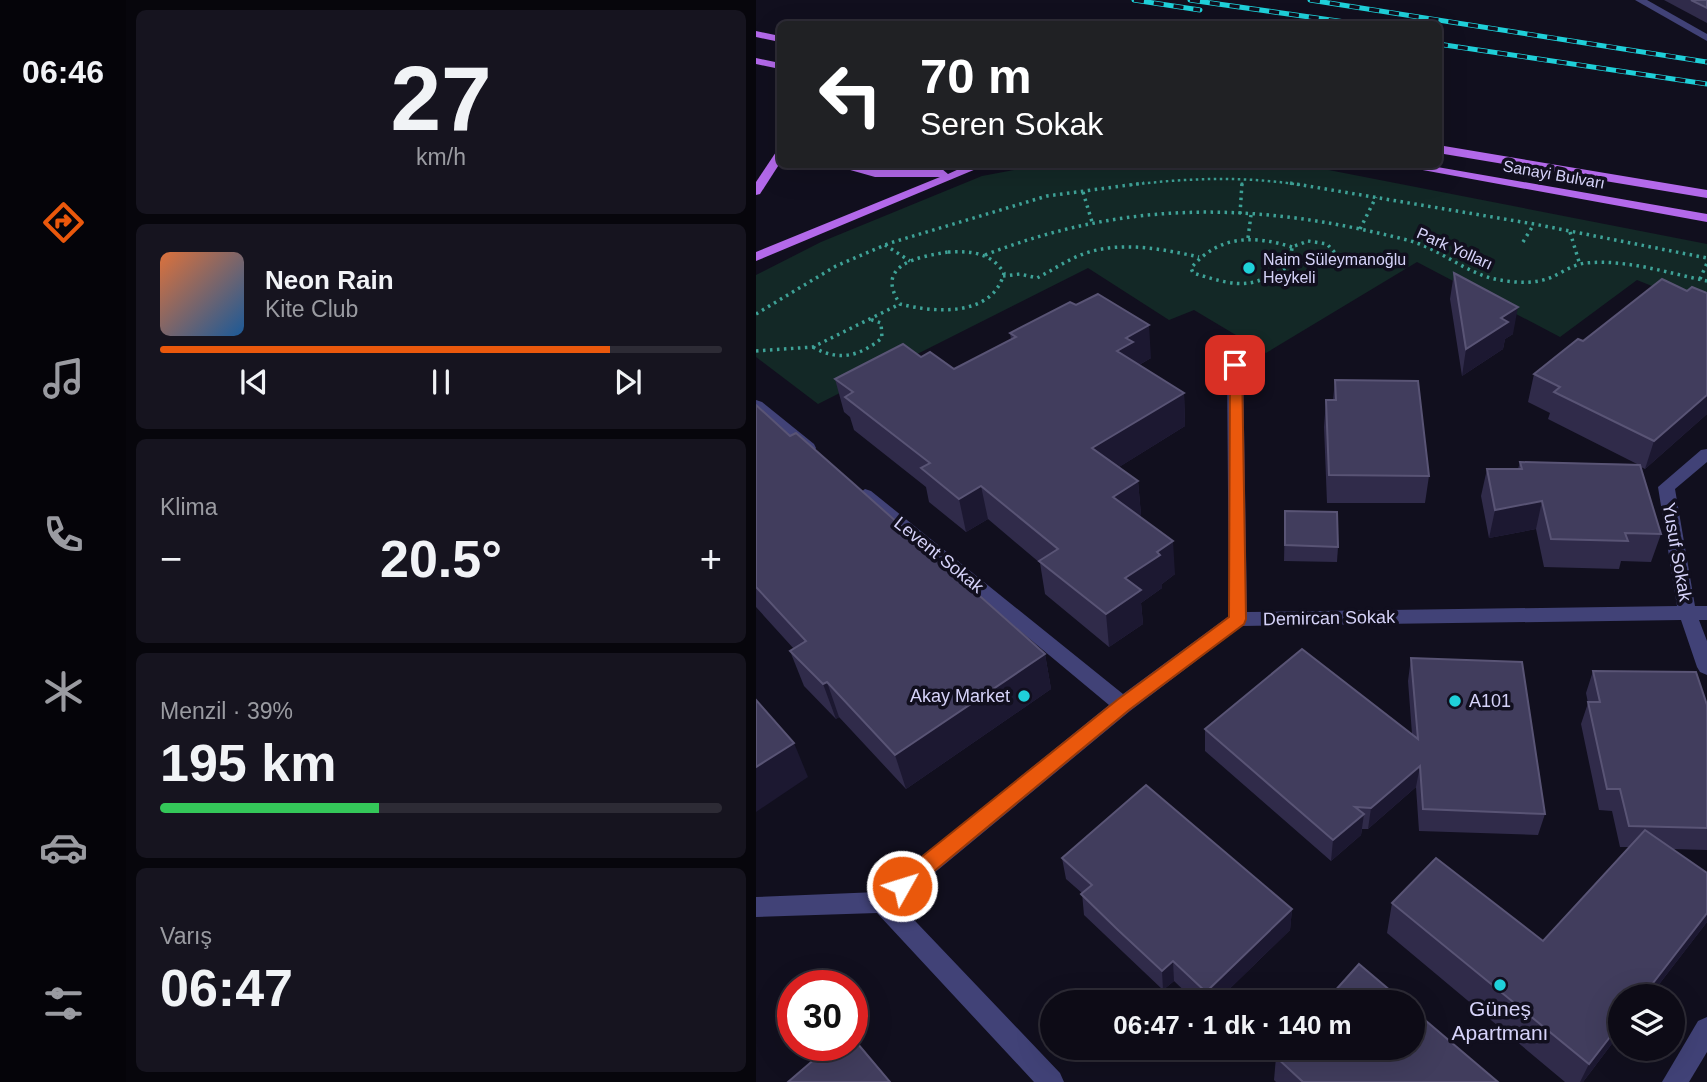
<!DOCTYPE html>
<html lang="tr">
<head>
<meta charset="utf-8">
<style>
	body { margin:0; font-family:Arial,sans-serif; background:#16141f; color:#f1f3f6; height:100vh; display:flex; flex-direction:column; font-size:26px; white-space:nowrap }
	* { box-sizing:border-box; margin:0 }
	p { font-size:23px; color:#9a9ba1 }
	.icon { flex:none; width:38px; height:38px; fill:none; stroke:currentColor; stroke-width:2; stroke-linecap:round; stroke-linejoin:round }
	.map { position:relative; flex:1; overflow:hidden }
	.details { display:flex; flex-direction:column; gap:10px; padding:10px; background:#07060c; width:630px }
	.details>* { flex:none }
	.top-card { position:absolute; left:21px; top:21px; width:665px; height:147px; border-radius:10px; box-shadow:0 7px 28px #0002,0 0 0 2px #2d2b35; background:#202124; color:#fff; overflow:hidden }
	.fabs { position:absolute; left:852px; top:984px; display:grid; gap:14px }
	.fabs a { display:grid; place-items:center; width:77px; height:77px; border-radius:50%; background:#0d0b16; box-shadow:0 7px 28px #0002,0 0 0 2px #2d2b35; font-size:35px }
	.speed { position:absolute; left:21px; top:970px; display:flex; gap:14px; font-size:35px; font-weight:700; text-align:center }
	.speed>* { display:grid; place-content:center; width:91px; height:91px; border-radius:50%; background:#0d0b16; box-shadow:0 7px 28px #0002,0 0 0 2px #2d2b35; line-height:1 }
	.speed .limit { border:10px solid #d22; background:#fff; color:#111 }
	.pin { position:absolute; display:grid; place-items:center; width:60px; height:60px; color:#fff; margin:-30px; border-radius:14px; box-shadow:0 4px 10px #0006 }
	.me { position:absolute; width:77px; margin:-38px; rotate:51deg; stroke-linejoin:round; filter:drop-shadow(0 0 5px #0008) }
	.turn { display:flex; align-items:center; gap:24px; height:147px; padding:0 28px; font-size:32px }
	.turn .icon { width:91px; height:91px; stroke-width:2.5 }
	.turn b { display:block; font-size:49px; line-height:60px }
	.big { font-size:52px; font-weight:700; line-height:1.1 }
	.details .card { flex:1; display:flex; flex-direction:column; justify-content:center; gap:10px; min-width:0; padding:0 24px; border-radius:10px; background:#16141f }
	.details .dial { align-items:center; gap:0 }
	.dial b { font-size:91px; line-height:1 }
	.song { display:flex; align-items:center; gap:21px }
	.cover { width:84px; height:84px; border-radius:10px; background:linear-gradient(135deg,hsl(20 70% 55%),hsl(210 70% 35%)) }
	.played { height:7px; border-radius:4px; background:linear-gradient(90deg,#ea580c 80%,#2d2b35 80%) }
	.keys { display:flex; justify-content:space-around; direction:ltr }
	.heat { display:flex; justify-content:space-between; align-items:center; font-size:38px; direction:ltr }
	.charge { height:10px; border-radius:5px; background:linear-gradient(90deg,#34c759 39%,#2d2b35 0) }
	.trip { position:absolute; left:284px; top:990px; width:385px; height:70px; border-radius:35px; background:#0d0b16; box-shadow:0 7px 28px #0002,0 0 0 2px #2d2b35; font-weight:700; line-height:70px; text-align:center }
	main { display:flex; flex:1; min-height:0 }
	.dock { display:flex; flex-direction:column; width:126px; justify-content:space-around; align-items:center; background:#050409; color:#9a9ba1 }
	.dock .icon { width:49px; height:49px }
	.dock .on { color:#ea580c }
	.dock b { font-size:32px; color:#f1f3f6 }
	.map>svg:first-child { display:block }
	.green { fill:#132826 }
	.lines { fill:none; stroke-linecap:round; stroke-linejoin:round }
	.path-far1 { stroke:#3ea297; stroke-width:2.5; stroke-dasharray:2.5 3.5; stroke-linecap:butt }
	.path { stroke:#3ea297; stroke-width:3.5; stroke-dasharray:2.5 4.5; stroke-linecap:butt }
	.minor { fill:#414277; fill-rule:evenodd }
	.major { fill:#b369ea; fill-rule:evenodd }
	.rail-casing { stroke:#1fd0d9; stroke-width:5 }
	.rail { stroke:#110f1e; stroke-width:3.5; stroke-dasharray:10; stroke-linecap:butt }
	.wall { fill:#302b4a }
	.shaded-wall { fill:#1c1831 }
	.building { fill:#413d5d; stroke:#595475; stroke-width:2 }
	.route { fill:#ea580c; stroke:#983908; stroke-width:2 }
	.poi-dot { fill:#1fd0d9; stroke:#110f1e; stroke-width:2.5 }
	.labels { text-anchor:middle; stroke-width:7; stroke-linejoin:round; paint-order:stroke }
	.far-street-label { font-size:16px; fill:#d6d3f9; stroke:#110f1e }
	.far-poi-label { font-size:16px; fill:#d6d3f9; stroke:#110f1e; text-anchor:start }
	.street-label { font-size:18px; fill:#d6d3f9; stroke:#110f1e }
	.poi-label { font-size:18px; fill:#d6d3f9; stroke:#110f1e; text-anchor:end }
	.near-poi-label { font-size:21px; fill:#d6d3f9; stroke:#110f1e }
</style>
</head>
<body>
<main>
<nav class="dock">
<b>06:46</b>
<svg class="icon on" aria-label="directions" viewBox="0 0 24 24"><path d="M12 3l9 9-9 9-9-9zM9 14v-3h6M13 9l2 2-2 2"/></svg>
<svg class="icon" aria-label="music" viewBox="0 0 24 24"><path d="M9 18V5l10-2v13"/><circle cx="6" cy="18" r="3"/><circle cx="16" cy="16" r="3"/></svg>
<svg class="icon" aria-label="phone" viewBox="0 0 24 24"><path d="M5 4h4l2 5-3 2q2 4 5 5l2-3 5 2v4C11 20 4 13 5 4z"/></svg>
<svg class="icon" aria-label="climate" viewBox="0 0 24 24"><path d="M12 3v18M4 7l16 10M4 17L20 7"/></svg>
<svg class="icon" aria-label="car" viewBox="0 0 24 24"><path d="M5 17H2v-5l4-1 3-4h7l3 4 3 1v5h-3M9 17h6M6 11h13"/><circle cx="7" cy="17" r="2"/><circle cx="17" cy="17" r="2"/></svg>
<svg class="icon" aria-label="filters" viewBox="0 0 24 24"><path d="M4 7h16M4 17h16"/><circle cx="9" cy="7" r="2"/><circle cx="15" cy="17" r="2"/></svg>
</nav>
<section class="details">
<div class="card dial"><b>27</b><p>km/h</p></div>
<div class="card">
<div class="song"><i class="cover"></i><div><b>Neon Rain</b><p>Kite Club</p></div></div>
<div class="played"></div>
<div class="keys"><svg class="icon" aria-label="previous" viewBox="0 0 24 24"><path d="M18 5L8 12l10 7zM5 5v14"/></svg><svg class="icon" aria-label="pause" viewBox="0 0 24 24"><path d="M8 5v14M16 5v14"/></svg><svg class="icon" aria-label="next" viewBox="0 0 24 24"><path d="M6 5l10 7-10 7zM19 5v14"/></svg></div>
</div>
<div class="card"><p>Klima</p>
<div class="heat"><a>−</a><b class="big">20.5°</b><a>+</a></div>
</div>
<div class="card"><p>Menzil · 39%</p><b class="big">195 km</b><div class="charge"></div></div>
<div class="card"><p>Varış</p><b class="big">06:47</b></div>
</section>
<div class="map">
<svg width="951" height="1082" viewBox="0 0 951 1082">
	<rect width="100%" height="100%" fill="#110f1e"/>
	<path class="green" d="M285 165H547L951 244V308L881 280 804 337 661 262 510 353 438 310 413 320 332 268 62 404 0 357V275L65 242 226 176Z"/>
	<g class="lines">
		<g class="path-far1">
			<path d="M374 185C431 178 489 176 545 185"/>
			<path d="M486 185V179"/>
		</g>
		<g class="path">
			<path d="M534 183 778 224 951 258"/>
			<path d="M327 192 336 222"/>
			<path d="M484 214 486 183"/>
			<path d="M604 229 620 197"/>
			<path d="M814 232 824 265"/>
			<path d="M492 238 495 215"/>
			<path d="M552 241 571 244 580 254 577 260 556 266 535 258 536 247Z"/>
			<path d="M767 242 778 224"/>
			<path d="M129 245 154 261"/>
			<path d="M536 247C497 235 463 235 435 268L437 273C489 289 494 288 541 262"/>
			<path d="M192 252C214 251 235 252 248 273 237 317 179 313 144 304 118 265 161 257 192 252Z"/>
			<path d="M229 255C373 199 503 202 651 240 684 248 711 275 744 280 761 283 780 284 796 277 807 272 818 264 830 263 870 259 912 273 951 281"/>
			<path d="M247 276 264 274 281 278C297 270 312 259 330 253 366 241 406 249 443 257"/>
			<path d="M944 279 951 263"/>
			<path d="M0 314 80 266 134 243 291 196 388 183"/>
			<path d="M57 347C83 362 104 356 126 338L125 323 113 319"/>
			<path d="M0 351 57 347 144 304"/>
		</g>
		<g class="minor">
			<path d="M879 0H891L951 34V41Z"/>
			<path d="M479 360 487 365 491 612 921 606 902 487 945 450 951 449V462L919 489 939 606H951V620H943L951 641V675L944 672 941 667 925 620 486 626 374 711 142 903 304 1073 308 1082H278L121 913 0 917V897L122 892 353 705 101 495 109 489 115 491 367 694 473 616 471 365Z"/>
			<path d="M0 400 6 402 58 444 60 448 58 452H46L0 413Z"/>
			<path d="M951 1017V1052L933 1082H906L942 1021Z"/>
		</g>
		<g class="major">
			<path d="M0 31 24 36V42L0 37Z"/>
			<path d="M0 58 24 63V69L0 64Z"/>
			<path d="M682 145 951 190V198L682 153Z"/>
			<path d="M20 152H24V163L4 194 0 195V182Z"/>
			<path d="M73 164 132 170 186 169 192 174 214 164H232L0 261V252L184 177H119Z"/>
			<path d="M634 164H664L951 214V222Z"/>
		</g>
		<defs>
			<g id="rail">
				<path d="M378 0 444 10"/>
				<path d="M434 0 603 24"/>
				<path d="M554 0 951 62"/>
				<path d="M682 44 951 84"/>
			</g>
		</defs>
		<use href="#rail" class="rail-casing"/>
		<use href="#rail" class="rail"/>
	</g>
	<g class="wall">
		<path d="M908 0H951V23Z"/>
		<path d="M698 273 757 334 749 339 747 349 706 376 694 299Z"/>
		<path d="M931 291 951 293V414L889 469 885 467 905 534 895 562 865 561 863 569 788 567 780 529 733 538 725 496 731 469H762L764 462 881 464 792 419 794 413 772 402 778 374Z"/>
		<path d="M254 333 395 358 383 365 428 393 429 426 363 467 382 481 385 515 383 516 419 574 406 584V588L385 603 387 624 353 647 289 594 284 563 232 519 210 532 173 502 170 487 98 430 94 417 88 412 79 379 165 357 198 369 255 339Z"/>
		<path d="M579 380 673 476 669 503H571L568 427 570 400H577Z"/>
		<path d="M0 405 34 436 289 654 295 689 150 789 83 717 80 719 48 686 34 651 38 649 0 607Z"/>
		<path d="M529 511 582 547 581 562 528 561Z"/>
		<path d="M655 658 789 814 782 835 663 831 660 787 612 829H606L605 835 575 861 449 751V729L656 734 652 681Z"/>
		<path d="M837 671 951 705V850L916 849 951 922 894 996H864V1033L827 1082H809L631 933 636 903 787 941 873 847H864L856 811 843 810 825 724 832 703 830 693Z"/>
		<path d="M306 858 536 909 534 930 459 1003H441L418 981 407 990 328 915 326 893 310 879Z"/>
		<path d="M520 1057 742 1082H520L518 1080Z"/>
	</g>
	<g class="shaded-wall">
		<path d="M762 307 757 334 749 339 747 349 706 376 710 349 745 318Z"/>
		<path d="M393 325 395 358 379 367 361 351 370 338Z"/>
		<path d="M428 393 429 426 339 482 336 448Z"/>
		<path d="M951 395V414L889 469 898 441Z"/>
		<path d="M382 481 385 515 360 531 357 497Z"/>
		<path d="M225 486 232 519 210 532 203 499Z"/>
		<path d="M786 501 780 529 733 538 739 510Z"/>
		<path d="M417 541 419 574 406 584V588L385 603 387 624 353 647 350 614 369 578 401 552Z"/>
		<path d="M289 654 295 689 150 789 139 755Z"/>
		<path d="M71 682 83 717 80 719 67 684Z"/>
		<path d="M38 743 52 777 0 812V767Z"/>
		<path d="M664 766 660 787 612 829 615 808Z"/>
		<path d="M608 814 605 835 575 861 577 840Z"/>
		<path d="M536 909 534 930 459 1003H450V992Z"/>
		<path d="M951 913V922L894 996H887Z"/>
		<path d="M417 961 418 981 407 990 406 971Z"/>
		<path d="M864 1024V1033L827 1082H824L833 1064Z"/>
	</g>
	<g class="building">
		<path d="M935 0H951V8Z"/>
		<path d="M698 273 762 307 745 318 752 322 710 349Z"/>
		<path d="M906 279 931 291 936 287 951 293V395L898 441 798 392 804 387 778 374 822 339 827 341Z"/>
		<path d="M342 294 393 325 370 338 377 342 361 351 428 393 336 448 382 481 357 497 417 541 401 552 404 555 369 578 385 590 350 614 283 561 302 549 225 486 203 499 165 468 174 463 89 397 97 392 79 379 147 344 165 357 174 352 198 369 260 337 254 333 314 302 320 305Z"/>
		<path d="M579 380 662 381 673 476 573 475 570 400H580Z"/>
		<path d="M0 405 34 436 40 433 98 484 289 654 139 755 71 682 67 684 34 651 50 641 0 587Z"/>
		<path d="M764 462 884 465 905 534 869 533 872 541 795 539 786 501 739 510 731 469H766Z"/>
		<path d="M529 511 581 512 582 547 529 545Z"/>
		<path d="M546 649 662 739 655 658 766 662 789 814 667 809 664 766 615 808 599 807 608 814 577 840 449 729Z"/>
		<path d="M837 671 940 672 951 705V828L873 826 864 789H851L832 702H844Z"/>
		<path d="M0 700 38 743 0 767Z"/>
		<path d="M390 785 536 909 450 992 417 961 406 971 362 930 325 894 336 885 306 858Z"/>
		<path d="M889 830 951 873V913L887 996H864V1024L833 1064 636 903 680 858 787 941Z"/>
		<path d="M603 964 649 1003H568Z"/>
		<path d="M656 1009 742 1082H547L520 1057 527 1048H656Z"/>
		<path d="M96 1037 134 1082H32L75 1045H96Z"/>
	</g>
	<path class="route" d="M474 362 486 365 490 619 488 624 373 710 153 892 146 895 138 892 135 886 138 879 361 700 473 617Z"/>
	<g class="poi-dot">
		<circle cx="493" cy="268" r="7"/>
		<circle cx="268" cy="696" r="7"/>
		<circle cx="699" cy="701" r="7"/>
		<circle cx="744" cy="985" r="7"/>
	</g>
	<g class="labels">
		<g class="far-street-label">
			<text transform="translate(798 174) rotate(10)" y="6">Sanayi Bulvarı</text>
			<text transform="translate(699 248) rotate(24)" y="6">Park Yolları</text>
		</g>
		<g class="far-poi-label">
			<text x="507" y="265">Naim Süleymanoğlu<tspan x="507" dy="18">Heykeli</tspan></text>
		</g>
		<g class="street-label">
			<text transform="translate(921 552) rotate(80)" y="6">Yusuf Sokak</text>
			<text transform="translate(183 555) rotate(39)" y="6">Levent Sokak</text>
			<text transform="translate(573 618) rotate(-1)" y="6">Demircan Sokak</text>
		</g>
		<g class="poi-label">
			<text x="254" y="702">Akay Market</text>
			<text x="713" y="707" text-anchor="start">A101</text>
		</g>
		<g class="near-poi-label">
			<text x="744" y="1016">Güneş<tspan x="744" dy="24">Apartmanı</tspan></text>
		</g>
	</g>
</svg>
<div class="fabs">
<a><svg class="icon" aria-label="layers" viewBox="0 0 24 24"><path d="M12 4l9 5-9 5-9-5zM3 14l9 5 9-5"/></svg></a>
</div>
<div class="speed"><div class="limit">30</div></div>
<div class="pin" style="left:479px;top:365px;background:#d93025"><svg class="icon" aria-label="arrive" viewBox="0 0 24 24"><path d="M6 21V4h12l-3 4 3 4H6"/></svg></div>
<svg class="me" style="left:146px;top:886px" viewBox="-20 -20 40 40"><circle r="17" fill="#ea580c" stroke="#fff" stroke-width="3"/><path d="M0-11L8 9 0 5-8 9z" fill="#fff"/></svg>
<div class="trip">06:47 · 1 dk · 140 m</div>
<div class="top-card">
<div class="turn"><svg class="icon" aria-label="left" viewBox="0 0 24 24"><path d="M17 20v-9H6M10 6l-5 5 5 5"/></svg><div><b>70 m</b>Seren Sokak</div></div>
</div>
</div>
</main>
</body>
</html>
